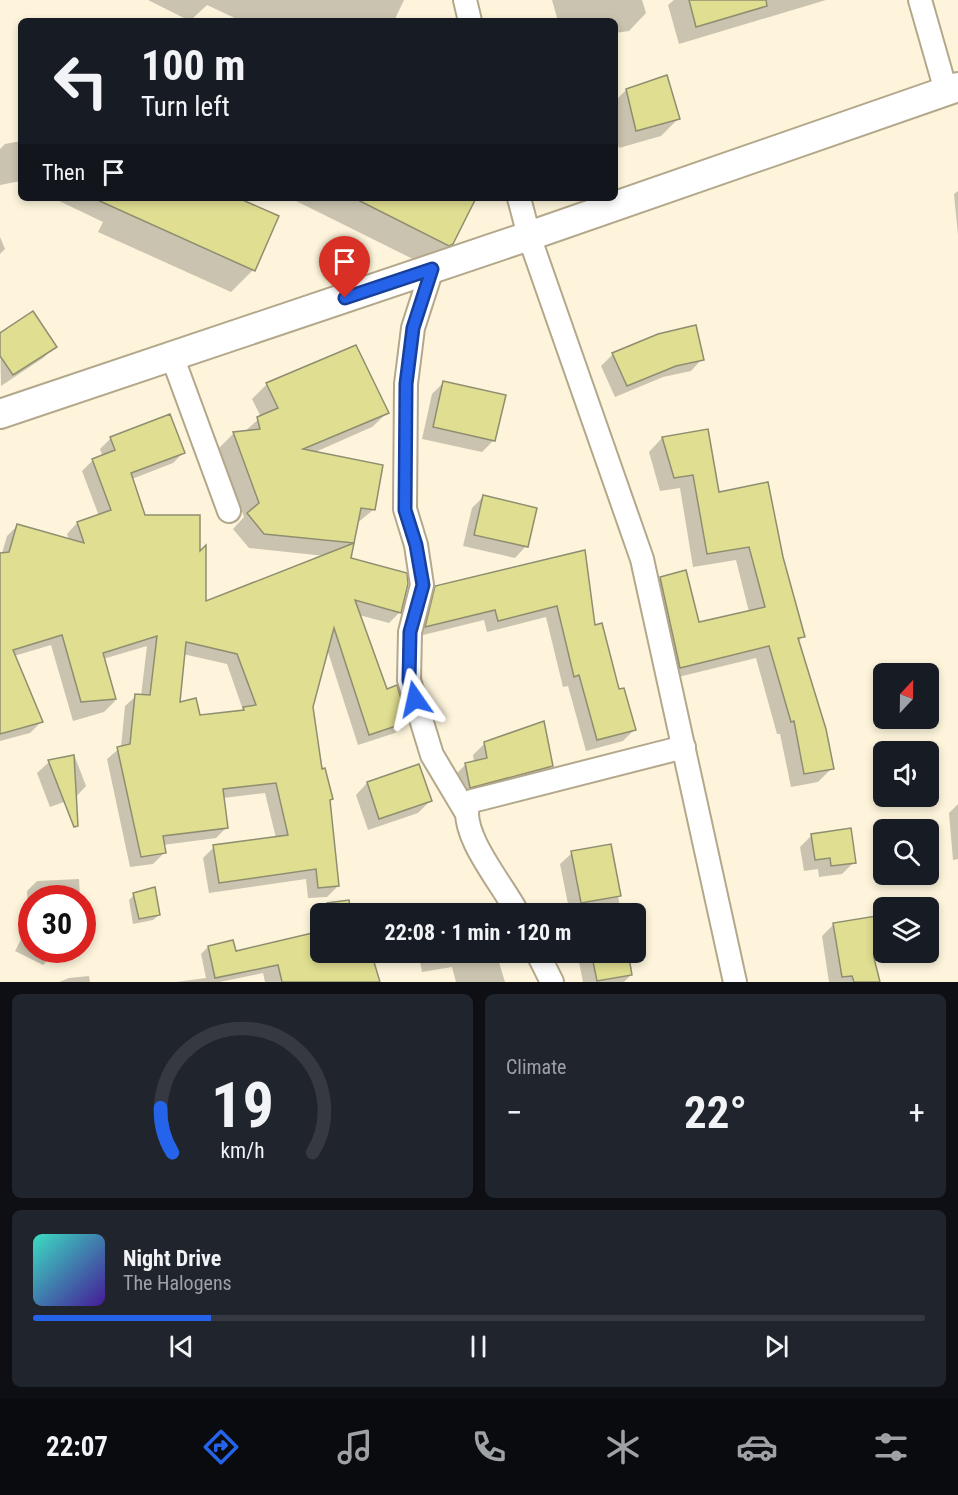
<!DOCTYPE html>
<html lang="en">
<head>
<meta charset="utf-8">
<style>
	body { margin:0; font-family:"Roboto Condensed",sans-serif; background:#20242c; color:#f1f3f6; height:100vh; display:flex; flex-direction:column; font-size:22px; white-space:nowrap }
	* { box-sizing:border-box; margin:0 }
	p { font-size:20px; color:#9ea1a6 }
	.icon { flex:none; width:33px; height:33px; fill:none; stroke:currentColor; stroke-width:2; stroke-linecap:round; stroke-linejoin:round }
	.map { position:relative; height:982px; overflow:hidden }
	.drawer { display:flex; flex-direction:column; gap:12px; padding:12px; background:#0d0f14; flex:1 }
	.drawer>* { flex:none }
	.top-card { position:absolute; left:18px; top:18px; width:600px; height:183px; border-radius:9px; box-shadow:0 3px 9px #0003; background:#171b24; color:#f1f3f6; overflow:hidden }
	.needle { width:39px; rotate:22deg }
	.fabs { position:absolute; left:873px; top:663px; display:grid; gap:12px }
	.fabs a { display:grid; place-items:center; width:66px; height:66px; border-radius:9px; background:#171b24; box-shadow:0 3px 9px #0003; font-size:30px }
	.speed { position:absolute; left:18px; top:885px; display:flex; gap:12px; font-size:30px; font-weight:700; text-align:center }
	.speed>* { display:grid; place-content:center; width:78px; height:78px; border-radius:50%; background:#171b24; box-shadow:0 3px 9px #0003; line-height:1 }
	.speed .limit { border:9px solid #d22; background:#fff; color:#111 }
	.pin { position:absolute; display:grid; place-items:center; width:51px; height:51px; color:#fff; margin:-62px -26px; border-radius:50% 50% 50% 0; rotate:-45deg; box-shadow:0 0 6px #0007 }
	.pin .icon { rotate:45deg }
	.me { position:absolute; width:66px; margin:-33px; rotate:349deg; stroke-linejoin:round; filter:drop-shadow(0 0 4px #0008) }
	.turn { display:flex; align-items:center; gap:21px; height:126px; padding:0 24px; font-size:27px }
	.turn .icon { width:78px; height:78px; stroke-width:2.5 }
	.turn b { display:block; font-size:42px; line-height:51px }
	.then { display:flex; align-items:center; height:57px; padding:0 24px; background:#0003; gap:12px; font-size:22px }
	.big { font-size:45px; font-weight:700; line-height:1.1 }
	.drawer .card { flex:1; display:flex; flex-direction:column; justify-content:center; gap:9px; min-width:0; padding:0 21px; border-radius:9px; background:#20242c }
	.drawer .dial { align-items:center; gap:0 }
	.dial svg { height:156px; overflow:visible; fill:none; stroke:#363941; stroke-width:7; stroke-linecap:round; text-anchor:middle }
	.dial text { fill:#f1f3f6; stroke:none }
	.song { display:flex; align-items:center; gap:18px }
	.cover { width:72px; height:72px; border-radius:9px; background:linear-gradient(135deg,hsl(170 70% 55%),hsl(260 70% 35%)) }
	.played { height:6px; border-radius:3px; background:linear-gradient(90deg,#2563eb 20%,#363941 20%) }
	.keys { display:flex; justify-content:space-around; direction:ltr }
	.heat { display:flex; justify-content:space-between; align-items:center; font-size:33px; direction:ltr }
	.drawer .tiles { flex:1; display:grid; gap:12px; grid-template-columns:1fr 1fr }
	.card:last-child { grid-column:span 2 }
	.trip { position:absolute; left:310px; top:903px; width:336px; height:60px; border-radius:9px; background:#171b24; box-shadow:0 3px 9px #0003; font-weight:700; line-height:60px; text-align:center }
	.tabs { display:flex; height:96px; justify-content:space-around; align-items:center; background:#090b0e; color:#9ea1a6 }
	.tabs .icon { width:42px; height:42px }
	.tabs .active { color:#2563eb }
	.tabs b { font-size:27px; color:#f1f3f6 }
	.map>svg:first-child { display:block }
	.shadow { fill:#0003; fill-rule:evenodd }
	.building { fill:#e0de90; stroke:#8e8e71; stroke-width:1.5; fill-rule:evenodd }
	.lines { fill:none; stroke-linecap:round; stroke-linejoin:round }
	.minor-casing { stroke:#b3a88b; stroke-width:26 }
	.tertiary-casing { stroke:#b3a88b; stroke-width:32 }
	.minor { stroke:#fff; stroke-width:22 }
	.tertiary { stroke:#fff; stroke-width:28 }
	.route-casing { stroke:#184099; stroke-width:15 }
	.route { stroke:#2563eb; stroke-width:10 }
</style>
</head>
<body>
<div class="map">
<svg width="958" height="982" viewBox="0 0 958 982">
	<rect width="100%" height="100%" fill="#fdf4db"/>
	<g class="shadow">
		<path d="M148 0H404L394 21H241L207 5 190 21Z"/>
		<path d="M552 0H642L646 13 629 31 615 33V21H558Z"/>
		<path d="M674 0H826L679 44 668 5Z"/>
		<path d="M626 90 679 118 661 136 619 148 615 132V101Z"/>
		<path d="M21 141V181L0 185V149L5 144Z"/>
		<path d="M958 191V235L954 194Z"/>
		<path d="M53 198H234L253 270 231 292 98 232 103 222Z"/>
		<path d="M290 198H474L452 243 427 266Z"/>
		<path d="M0 237 5 249 0 254Z"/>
		<path d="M0 334 55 347 43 358 1 386Z"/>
		<path d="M613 354 702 359 691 371 663 377 615 397 601 366Z"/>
		<path d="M444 382 494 440 482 452 422 439 432 394Z"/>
		<path d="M267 384 387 413 372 427 313 453 373 510 356 524 352 542 347 548 349 559 400 612 389 623 359 615 386 690 406 722 395 733 358 745 327 649 311 707 329 801 338 886 327 897 308 898 306 879 209 893 203 858 214 847 276 838 265 793 223 798 226 828 216 838 163 845 164 853 153 864 130 867 107 759 121 747 125 706 136 696H141L147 646 103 659 115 701 104 712 73 721 51 645 14 656 41 722 30 733 0 741V560L7 536 18 525 69 540 67 534 77 523 99 516 82 471 93 460 103 457 100 449 111 438 183 453 173 463 132 479 144 517 198 554 204 603 325 556 249 548 233 529 244 517 219 448 234 433 244 432 261 417 252 399ZM183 654 227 664 243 710 199 717 178 704Z"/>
		<path d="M707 431 718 493 782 558 803 636 798 642 832 768 818 782 791 787 780 734H777L756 658 666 680 647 592 660 578 698 624 749 612 736 560 693 567 680 488 660 491 649 452 662 438Z"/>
		<path d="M483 497 526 546 515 558 463 546 472 508Z"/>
		<path d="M584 552 593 626 634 730 623 741 586 751 568 686 563 687 546 617 487 632 484 620 415 637 424 599 436 588Z"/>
		<path d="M485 743 552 766 540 778 459 798 454 776 465 765 474 762 473 755Z"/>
		<path d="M75 757 86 786 75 798 50 807 37 773 49 762Z"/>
		<path d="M367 783 430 801 418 813 368 830 356 795Z"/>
		<path d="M958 804V859L953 860 949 813Z"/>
		<path d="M812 835 854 862 842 874 819 877 818 869 804 871 800 847Z"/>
		<path d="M610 845 621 914H570L560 864 572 853Z"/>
		<path d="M79 879 80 898H32V950H55L53 955 43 965 15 951 29 924 27 891 37 881Z"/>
		<path d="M134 895 159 915 153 920 133 924 129 900Z"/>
		<path d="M328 905 349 914 321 916 320 912Z"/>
		<path d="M834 924 880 956 873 963 878 982H829L822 936Z"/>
		<path d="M321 933V952L375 982H265L263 973 220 982H176L206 978 201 954 208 947 234 952Z"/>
		<path d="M418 952H501L498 959 505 982H456L452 967 422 972Z"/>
		<path d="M577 952H627L631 975 624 982H583Z"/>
		<path d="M89 976 90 982H59L69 978Z"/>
	</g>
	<g class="building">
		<path d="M689 0H766L767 6 696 27Z"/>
		<path d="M667 75 680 119 636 131 626 89Z"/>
		<path d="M93 198H238L279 216 255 271Z"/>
		<path d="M354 198H476L453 244 449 246Z"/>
		<path d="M33 311 57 347 13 375 0 356V333Z"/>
		<path d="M696 325 704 360 676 366 627 386 612 353 658 334Z"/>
		<path d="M356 345 389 413 303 449 383 465 375 510 361 508 354 543 264 534 247 513 259 503 233 432 260 429 257 417 278 408 266 383Z"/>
		<path d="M443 381 506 395 495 441 433 427Z"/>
		<path d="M170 414 185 453 131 473 145 515H200V551L206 545V601L354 543 351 558 407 573 408 584 401 613 355 600 387 689 397 685 408 722 369 735 334 628 313 707 322 769 325 768 333 799 330 800 339 886 318 888 316 869 219 883 213 845 288 835 276 783 223 789 228 828 163 836 166 853 141 857 117 747 130 744 135 694 150 695 157 636 103 653 116 699 81 702 62 635 13 650 43 722 0 734V553L9 552 17 524 84 543 77 522 111 510 92 459 115 450 110 437ZM186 642 237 654 256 705 243 707 244 710 200 715 196 698 180 702Z"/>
		<path d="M708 429 719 492 768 482 783 557 805 637 798 638 826 729 834 769 804 774 794 721 791 722 769 646 680 668 660 577 686 570 699 622 765 607 749 547 707 554 693 475 674 478 662 437Z"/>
		<path d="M483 495 537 508 528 547 474 535Z"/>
		<path d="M585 550 595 625 602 623 619 689 624 688 636 730 597 740 579 675 574 677 557 606 498 621 495 610 425 627 435 586Z"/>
		<path d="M544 721 553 766 470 788 465 763 487 758 484 742Z"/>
		<path d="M74 755 78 826 74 827 48 760Z"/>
		<path d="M419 764 432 801 379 819 367 782Z"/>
		<path d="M851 828 856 863 831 866 830 858 815 860 811 834Z"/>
		<path d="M611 844 621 896 581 903 571 851Z"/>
		<path d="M155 887 160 915 139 919 133 893Z"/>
		<path d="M349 900 351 914H329L327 903Z"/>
		<path d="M876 916 882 957 874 958 880 982H854L852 976 842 977 833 923Z"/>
		<path d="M321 931V952H371L380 982H282L278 965 215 978 208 946 233 940 236 951Z"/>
		<path d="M591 952H628L632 975 597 981Z"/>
	</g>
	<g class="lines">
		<defs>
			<g id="minor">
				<path d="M465 0 470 21"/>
				<path d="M920 0 946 91"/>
				<path d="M519 198 529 236 642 559 735 982"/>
				<path d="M432 269 413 328 406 384 405 509 416 545 422 585 410 632 409 680 432 755 466 812"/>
				<path d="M172 356 229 511"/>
				<path d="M518 914C504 886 460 836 468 805L472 801 684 747"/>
				<path d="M537 952 552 982"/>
			</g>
			<path id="tertiary" d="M0 414 529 236 958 87"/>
		</defs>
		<use href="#minor" class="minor-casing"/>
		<use href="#tertiary" class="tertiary-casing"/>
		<use href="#minor" class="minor"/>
		<use href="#tertiary" class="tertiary"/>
	</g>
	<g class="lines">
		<defs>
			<path id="route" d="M345 298 432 269 413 328 406 384 405 510 416 545 423 585 410 632 409 680 415 699"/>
		</defs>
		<use href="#route" class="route-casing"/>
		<use href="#route" class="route"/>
	</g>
</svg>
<div class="fabs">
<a><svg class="needle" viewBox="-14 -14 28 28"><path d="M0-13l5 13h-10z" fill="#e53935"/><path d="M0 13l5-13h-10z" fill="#9ea1a6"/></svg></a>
<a><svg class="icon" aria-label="sound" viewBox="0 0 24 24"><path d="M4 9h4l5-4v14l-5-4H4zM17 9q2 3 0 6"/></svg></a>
<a><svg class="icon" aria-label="search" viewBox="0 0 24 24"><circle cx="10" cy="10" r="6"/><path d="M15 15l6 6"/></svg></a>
<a><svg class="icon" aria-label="layers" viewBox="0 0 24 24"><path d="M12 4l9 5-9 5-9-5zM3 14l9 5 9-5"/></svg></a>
</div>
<div class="speed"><div class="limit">30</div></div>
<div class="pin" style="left:345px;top:298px;background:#d93025"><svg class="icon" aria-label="arrive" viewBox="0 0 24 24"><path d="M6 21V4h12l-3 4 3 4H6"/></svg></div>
<svg class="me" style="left:415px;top:699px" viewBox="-20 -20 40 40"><path d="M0-17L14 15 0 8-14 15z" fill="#2563eb" stroke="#fff" stroke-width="4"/></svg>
<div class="trip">22:08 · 1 min · 120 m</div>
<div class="top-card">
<div class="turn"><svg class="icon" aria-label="left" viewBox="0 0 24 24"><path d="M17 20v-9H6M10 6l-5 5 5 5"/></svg><div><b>100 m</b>Turn left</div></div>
<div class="then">Then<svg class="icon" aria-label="arrive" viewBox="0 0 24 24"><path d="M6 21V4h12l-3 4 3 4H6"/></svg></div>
</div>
</div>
<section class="drawer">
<div class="tiles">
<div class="card dial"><svg viewBox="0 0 100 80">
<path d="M14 69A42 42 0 1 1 86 69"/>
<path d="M14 69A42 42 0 0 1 8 46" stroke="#2563eb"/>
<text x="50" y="56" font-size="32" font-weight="700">19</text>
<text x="50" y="72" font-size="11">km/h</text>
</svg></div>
<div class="card"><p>Climate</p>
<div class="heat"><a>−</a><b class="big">22°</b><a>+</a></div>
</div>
<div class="card">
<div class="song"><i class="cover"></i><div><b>Night Drive</b><p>The Halogens</p></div></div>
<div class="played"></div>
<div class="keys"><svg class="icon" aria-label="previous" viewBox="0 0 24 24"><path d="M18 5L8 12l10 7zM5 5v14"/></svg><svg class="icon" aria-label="pause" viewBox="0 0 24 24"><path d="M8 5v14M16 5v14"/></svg><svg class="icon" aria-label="next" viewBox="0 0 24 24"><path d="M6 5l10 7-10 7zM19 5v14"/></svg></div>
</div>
</div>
</section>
<nav class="tabs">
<b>22:07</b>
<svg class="icon active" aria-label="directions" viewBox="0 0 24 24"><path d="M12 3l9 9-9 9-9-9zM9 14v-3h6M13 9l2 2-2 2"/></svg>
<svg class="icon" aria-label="music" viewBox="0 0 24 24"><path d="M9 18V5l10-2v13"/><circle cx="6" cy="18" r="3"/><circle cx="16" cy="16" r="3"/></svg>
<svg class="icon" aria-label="phone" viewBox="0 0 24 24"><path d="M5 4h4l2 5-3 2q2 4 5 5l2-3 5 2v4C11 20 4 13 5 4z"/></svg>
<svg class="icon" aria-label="climate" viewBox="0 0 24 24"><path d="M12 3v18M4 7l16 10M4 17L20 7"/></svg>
<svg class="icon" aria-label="car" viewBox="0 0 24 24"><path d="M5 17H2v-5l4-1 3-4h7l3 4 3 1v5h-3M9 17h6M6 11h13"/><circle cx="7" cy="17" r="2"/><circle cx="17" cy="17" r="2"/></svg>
<svg class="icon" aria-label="filters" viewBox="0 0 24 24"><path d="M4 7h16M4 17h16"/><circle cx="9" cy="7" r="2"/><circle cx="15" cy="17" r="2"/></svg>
</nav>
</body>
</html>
